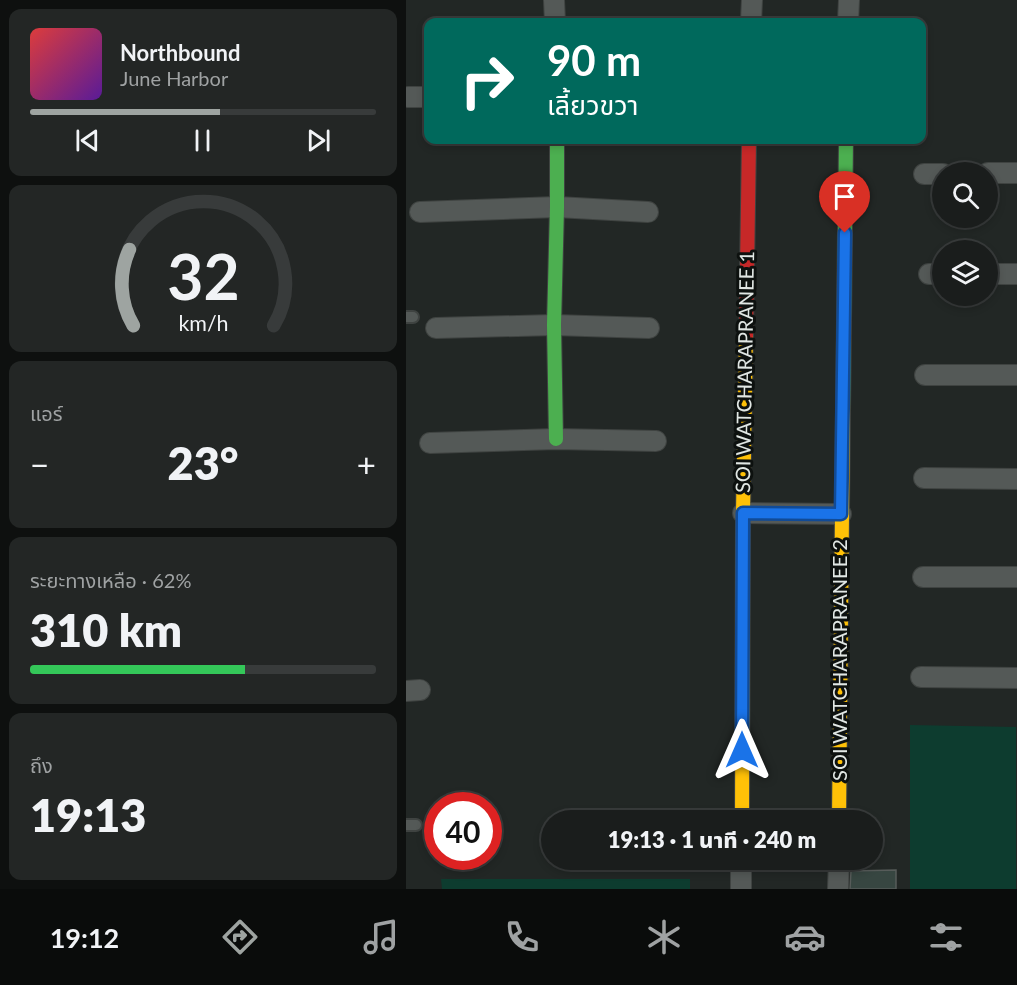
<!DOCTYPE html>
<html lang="th">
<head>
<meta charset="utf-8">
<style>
	body { margin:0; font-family:Lato,"Noto Sans Thai",sans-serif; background:#232625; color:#f1f3f6; height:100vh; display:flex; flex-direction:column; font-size:22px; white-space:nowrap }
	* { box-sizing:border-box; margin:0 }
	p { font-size:20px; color:#9fa2a3 }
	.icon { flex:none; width:33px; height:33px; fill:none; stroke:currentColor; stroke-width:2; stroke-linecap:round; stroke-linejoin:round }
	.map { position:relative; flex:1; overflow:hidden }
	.sheet { display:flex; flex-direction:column; gap:9px; padding:9px; background:#0e100f; width:406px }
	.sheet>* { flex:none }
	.hud { position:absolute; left:18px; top:18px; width:502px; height:126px; border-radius:12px; box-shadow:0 3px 9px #0003,0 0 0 2px #383b3b; background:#00695c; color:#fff; overflow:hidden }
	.controls { position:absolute; left:526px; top:162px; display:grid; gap:12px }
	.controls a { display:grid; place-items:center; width:66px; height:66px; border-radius:50%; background:#1a1d1c; box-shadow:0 3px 9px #0003,0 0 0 2px #383b3b; font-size:30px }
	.speed { position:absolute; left:18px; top:792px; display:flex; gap:12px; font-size:30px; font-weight:700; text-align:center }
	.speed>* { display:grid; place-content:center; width:78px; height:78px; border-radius:50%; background:#1a1d1c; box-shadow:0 3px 9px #0003,0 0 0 2px #383b3b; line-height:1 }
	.speed .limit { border:9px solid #d22; background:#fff; color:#111 }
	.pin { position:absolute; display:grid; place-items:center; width:51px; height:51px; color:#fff; margin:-62px -26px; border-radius:50% 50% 50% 0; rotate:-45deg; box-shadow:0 0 6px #0007 }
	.pin .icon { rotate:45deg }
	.me { position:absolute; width:66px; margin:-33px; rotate:0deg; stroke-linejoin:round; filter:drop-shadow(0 0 4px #0008) }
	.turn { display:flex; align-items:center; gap:21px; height:126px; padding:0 24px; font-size:27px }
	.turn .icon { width:78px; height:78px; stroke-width:2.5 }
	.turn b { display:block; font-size:42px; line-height:51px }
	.big { font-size:45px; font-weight:800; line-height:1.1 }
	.sheet .tile { flex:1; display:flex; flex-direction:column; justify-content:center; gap:9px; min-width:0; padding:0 21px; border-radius:12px; background:#232625 }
	.sheet .dial { align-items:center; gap:0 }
	.dial svg { height:156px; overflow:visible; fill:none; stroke:#383b3b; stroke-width:7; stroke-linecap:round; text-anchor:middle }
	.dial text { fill:#f1f3f6; stroke:none }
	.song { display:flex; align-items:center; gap:18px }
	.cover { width:72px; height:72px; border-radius:9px; background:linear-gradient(135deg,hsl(0 70% 55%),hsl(270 70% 35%)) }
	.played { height:6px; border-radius:3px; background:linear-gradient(90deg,#9ea4a1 55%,#383b3b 55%) }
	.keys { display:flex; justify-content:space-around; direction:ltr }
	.heat { display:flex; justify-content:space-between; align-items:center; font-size:33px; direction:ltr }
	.charge { height:9px; border-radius:4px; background:linear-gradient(90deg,#34c759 62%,#383b3b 0) }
	.trip { position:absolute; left:135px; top:810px; width:342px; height:60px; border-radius:30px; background:#1a1d1c; box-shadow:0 3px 9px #0003,0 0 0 2px #383b3b; font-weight:800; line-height:60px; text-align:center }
	.menu { display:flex; height:96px; justify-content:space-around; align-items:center; background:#0a0c0b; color:#9fa2a3 }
	.menu .icon { width:42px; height:42px }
	.menu .selected { color:#9ea4a1 }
	.menu b { font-size:27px; color:#f1f3f6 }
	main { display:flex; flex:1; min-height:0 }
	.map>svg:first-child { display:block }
	.green { fill:#0d3c2f }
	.building { fill:#374641; stroke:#575c5a; stroke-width:1.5 }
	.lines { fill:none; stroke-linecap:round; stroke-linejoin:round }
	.lane-casing { stroke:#3f4341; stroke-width:14 }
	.street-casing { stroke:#3f4341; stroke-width:22 }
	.fast-casing { stroke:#3f4341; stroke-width:16 }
	.slow-casing { stroke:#3f4341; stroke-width:16 }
	.jam-casing { stroke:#3f4341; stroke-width:16 }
	.lane { stroke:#545957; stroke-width:10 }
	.street { stroke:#545957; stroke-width:20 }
	.fast { stroke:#4caf50; stroke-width:14 }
	.slow { stroke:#ffc107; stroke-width:14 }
	.jam { stroke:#c62828; stroke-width:14 }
	.route-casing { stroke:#114b97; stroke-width:15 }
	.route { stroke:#1a73e8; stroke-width:10 }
	.labels { text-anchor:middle; stroke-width:6; stroke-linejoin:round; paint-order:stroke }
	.street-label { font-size:20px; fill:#e1e7e4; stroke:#0d110f }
</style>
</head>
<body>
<main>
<section class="sheet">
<div class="tile">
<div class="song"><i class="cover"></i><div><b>Northbound</b><p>June Harbor</p></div></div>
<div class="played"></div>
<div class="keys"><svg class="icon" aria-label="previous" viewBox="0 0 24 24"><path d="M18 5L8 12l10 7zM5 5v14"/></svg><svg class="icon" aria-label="pause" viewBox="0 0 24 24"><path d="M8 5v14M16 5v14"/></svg><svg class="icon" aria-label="next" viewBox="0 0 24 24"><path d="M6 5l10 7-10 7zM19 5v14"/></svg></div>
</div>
<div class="tile dial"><svg viewBox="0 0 100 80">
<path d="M14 69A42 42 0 1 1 86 69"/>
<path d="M14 69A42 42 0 0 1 12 30" stroke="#9ea4a1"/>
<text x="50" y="56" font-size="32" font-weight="700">32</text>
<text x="50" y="72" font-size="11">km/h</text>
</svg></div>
<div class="tile"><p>แอร์</p>
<div class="heat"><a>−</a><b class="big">23°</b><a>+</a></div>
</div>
<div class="tile"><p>ระยะทางเหลือ · 62%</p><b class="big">310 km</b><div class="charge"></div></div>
<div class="tile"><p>ถึง</p><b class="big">19:13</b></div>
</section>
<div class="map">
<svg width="611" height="889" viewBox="0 0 611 889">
	<rect width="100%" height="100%" fill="#222725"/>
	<g class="green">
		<path d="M504 725 610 727V889H504Z"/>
		<path d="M35 879H284V889H36Z"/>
	</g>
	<path class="building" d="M490 870V889H444L445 871Z"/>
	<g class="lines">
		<defs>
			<g id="lane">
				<path d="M0 317H7"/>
				<path d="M0 825H10"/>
			</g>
			<g id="street">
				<path d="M148 0 149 22"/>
				<path d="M345 22 346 0"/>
				<path d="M442 22 443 0"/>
				<path d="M2 97H22"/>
				<path d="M582 173H611"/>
				<path d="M518 174H537"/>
				<path d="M14 212 151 207 242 212"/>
				<path d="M523 274H537"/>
				<path d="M582 274H611"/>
				<path d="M30 328 148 325 243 328"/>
				<path d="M519 375H611"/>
				<path d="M24 443 150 439 250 441"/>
				<path d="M518 478 611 479"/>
				<path d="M337 513 435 514"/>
				<path d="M517 577H611"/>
				<path d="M515 677 611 678"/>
				<path d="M0 691 14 690"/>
				<path d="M335 889V860"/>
				<path d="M432 889 433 860"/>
			</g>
			<g id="fast">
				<path d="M437 412 440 140"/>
				<path d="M150 439 148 325 151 207V140"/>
			</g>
			<g id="slow">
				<path d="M336 820 337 513 340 336"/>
				<path d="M433 820 437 412"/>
			</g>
			<path id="jam" d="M340 336 343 140"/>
		</defs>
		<use href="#lane" class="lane-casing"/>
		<use href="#street" class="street-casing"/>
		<use href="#fast" class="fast-casing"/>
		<use href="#slow" class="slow-casing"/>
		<use href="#jam" class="jam-casing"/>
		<use href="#lane" class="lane"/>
		<use href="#street" class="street"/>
		<use href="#fast" class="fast"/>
		<use href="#slow" class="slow"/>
		<use href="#jam" class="jam"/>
	</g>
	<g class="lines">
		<defs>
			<path id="route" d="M336 750 337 513 435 514 439 233"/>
		</defs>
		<use href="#route" class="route-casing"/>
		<use href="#route" class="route"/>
	</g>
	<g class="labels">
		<g class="street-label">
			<text transform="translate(339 372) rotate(-89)" y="7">SOI WATCHARAPRANEE 1</text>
			<text transform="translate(434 660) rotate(-90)" y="7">SOI WATCHARAPRANEE 2</text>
		</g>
	</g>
</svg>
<div class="controls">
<a><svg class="icon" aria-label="search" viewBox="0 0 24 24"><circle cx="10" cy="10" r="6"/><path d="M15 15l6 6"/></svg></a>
<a><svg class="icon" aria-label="layers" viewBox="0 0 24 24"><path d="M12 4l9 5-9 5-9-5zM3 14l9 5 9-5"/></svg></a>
</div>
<div class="speed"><div class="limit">40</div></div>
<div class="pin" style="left:439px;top:233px;background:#d93025"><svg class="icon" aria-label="arrive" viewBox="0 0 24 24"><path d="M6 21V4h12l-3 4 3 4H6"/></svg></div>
<svg class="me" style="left:336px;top:750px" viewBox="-20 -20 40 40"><path d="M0-17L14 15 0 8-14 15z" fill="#1a73e8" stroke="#fff" stroke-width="4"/></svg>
<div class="trip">19:13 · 1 นาที · 240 m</div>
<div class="hud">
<div class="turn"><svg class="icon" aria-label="right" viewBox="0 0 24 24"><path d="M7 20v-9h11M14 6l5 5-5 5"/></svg><div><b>90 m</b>เลี้ยวขวา</div></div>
</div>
</div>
</main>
<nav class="menu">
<b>19:12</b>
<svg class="icon selected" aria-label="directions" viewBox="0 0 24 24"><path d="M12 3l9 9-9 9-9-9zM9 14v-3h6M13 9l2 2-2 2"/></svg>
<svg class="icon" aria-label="music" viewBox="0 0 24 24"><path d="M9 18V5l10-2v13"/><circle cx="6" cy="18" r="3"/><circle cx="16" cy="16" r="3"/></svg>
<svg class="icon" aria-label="phone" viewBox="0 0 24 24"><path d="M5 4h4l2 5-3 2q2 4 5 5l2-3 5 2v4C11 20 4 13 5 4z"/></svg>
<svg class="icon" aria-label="climate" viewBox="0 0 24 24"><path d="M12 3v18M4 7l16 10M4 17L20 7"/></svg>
<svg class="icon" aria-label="car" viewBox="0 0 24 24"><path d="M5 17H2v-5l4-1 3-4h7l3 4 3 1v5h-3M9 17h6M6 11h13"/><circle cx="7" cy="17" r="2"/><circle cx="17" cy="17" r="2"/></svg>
<svg class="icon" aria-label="filters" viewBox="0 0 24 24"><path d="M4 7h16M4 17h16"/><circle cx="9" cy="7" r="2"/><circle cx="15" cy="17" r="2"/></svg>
</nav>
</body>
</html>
